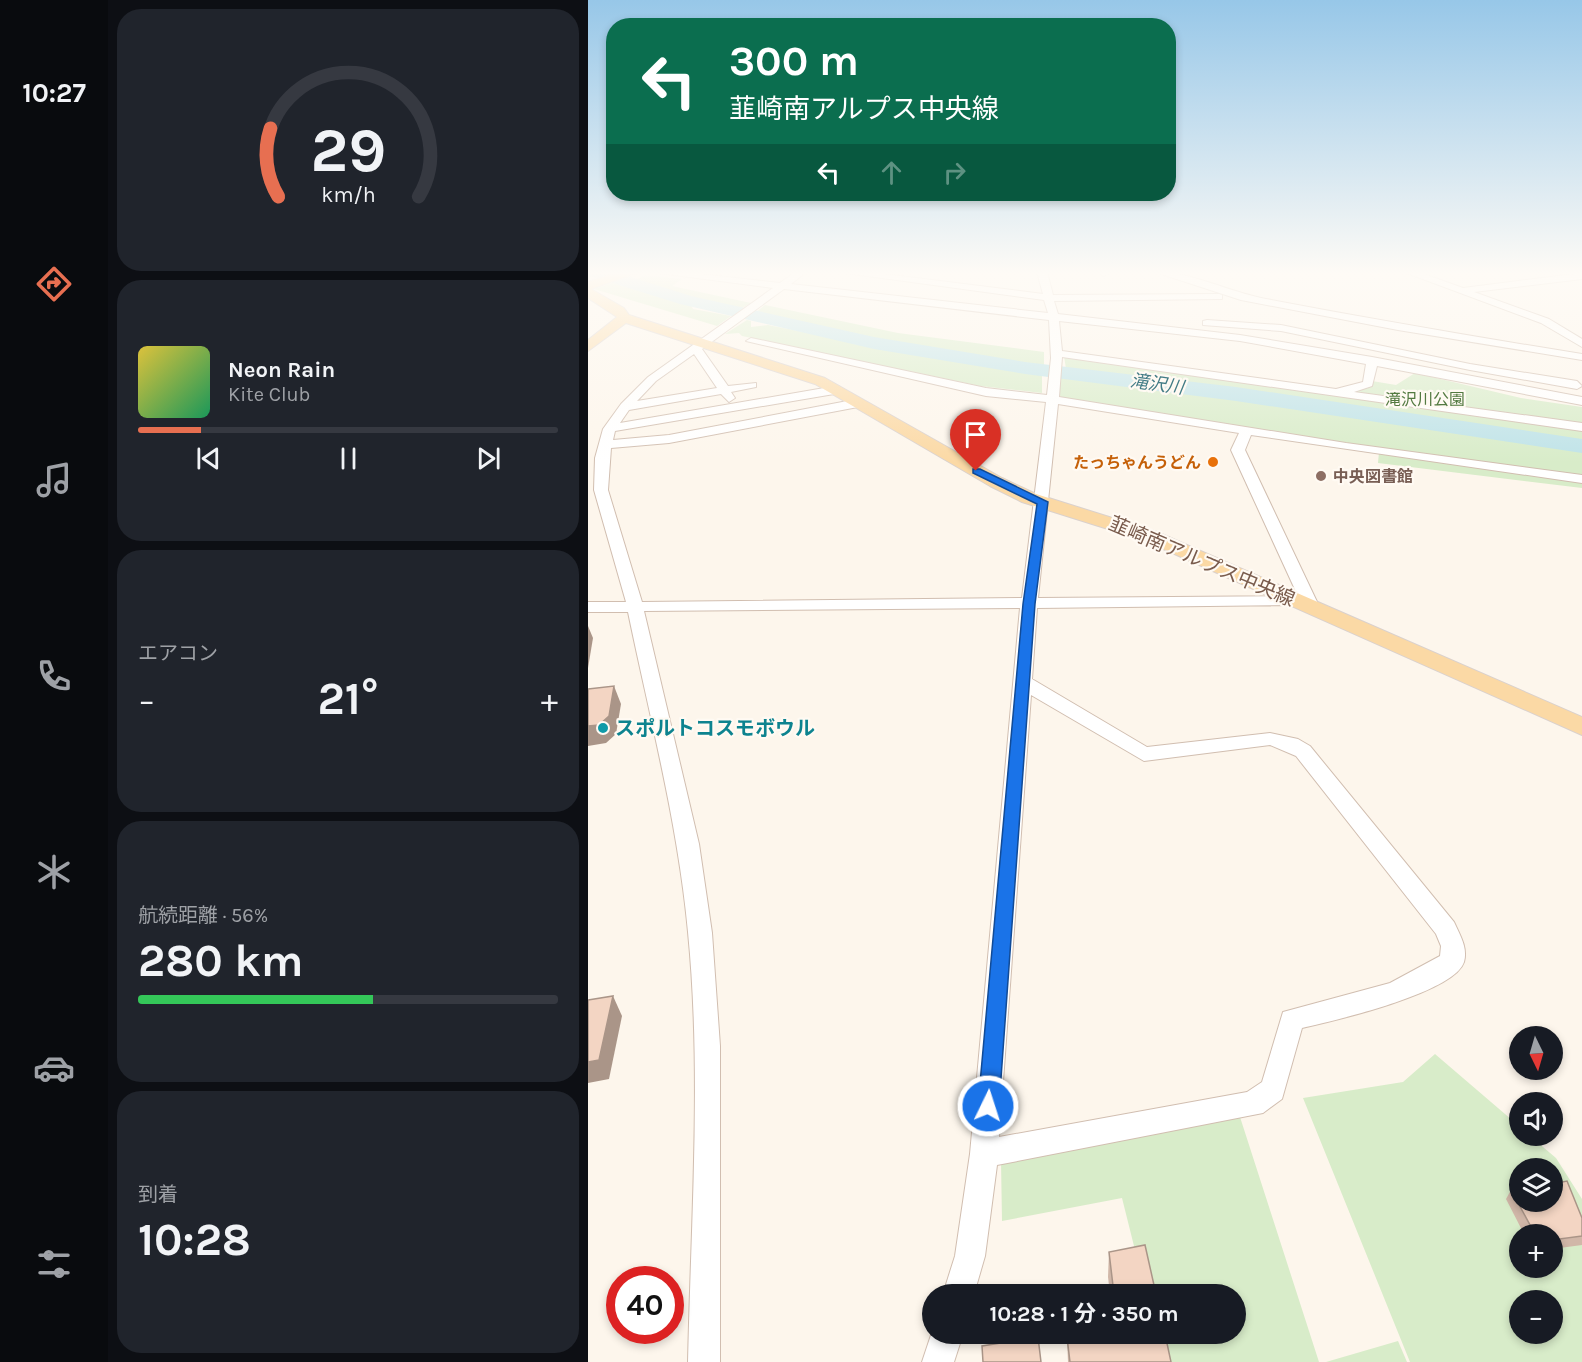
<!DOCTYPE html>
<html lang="ja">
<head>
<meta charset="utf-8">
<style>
	body { margin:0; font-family:Karla,"Noto Sans JP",sans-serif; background:#20242c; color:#f1f3f6; height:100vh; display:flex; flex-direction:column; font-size:22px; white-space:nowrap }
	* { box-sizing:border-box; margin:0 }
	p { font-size:20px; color:#9ea1a6 }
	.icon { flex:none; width:33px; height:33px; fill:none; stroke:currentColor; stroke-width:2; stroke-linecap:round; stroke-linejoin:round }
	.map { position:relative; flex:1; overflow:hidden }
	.side { display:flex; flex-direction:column; gap:9px; padding:9px; background:#0d0f14; width:480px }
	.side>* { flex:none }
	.hud { position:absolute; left:18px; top:18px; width:570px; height:183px; border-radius:24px; box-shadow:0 3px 9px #0003; background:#0b6e4f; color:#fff; overflow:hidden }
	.needle { width:39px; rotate:175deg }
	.buttons { position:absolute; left:921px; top:1026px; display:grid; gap:12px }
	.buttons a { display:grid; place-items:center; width:54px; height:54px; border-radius:50%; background:#171b24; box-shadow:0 3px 9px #0003; font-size:30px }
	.speed { position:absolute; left:18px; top:1266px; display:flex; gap:12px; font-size:30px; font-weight:700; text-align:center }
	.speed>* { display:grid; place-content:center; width:78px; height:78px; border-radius:50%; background:#171b24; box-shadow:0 3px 9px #0003; line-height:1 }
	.speed .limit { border:9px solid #d22; background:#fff; color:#111 }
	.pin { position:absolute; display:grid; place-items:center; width:51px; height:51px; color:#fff; margin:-62px -26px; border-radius:50% 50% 50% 0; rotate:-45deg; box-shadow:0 0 6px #0007 }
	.pin .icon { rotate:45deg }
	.me { position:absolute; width:66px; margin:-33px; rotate:4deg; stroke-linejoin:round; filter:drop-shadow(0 0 4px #0008) }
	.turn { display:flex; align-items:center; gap:21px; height:126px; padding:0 24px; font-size:27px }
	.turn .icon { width:78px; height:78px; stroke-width:2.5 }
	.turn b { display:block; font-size:42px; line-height:51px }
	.lanes { display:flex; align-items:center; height:57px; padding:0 24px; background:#0003; justify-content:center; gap:30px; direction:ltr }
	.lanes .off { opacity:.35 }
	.big { font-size:45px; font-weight:700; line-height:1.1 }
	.side .widget { flex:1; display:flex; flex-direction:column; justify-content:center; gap:9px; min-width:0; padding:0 21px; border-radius:24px; background:#20242c }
	.side .dial { align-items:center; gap:0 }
	.dial svg { height:156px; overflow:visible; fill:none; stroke:#363941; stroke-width:7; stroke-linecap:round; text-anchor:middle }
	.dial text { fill:#f1f3f6; stroke:none }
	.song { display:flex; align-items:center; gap:18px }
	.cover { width:72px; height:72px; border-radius:9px; background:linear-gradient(135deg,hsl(50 70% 55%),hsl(150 70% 35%)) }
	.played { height:6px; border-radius:3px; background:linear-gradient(90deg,#e76f51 15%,#363941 15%) }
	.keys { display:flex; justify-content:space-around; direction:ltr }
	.heat { display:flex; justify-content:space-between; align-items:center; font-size:33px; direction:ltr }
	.charge { height:9px; border-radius:4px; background:linear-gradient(90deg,#34c759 56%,#363941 0) }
	.trip { position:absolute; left:334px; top:1284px; width:324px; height:60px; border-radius:30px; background:#171b24; box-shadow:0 3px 9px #0003; font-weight:700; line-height:60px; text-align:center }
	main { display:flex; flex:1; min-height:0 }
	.dock { display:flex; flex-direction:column; width:108px; justify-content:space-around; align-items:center; background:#090b0e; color:#9ea1a6 }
	.dock .icon { width:42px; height:42px }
	.dock .active { color:#e76f51 }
	.dock b { font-size:27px; color:#f1f3f6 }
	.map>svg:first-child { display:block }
	.green { fill:#d8ecc9; fill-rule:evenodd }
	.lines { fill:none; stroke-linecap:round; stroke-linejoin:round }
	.river { fill:#bfe3e8; fill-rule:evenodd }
	.minor-casing { stroke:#d1beb0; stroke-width:2 }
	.major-casing { stroke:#dad1cd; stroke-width:2 }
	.minor { fill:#fff; fill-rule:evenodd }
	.major { fill:#fbd9a5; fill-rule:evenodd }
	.wall { fill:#d1b7a8 }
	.shaded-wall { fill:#aa9588 }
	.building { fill:#f3d5c3; stroke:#aa9588; stroke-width:1.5 }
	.route { fill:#1a73e8; stroke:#114b97; stroke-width:1.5 }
	.food-dot { fill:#e8710a; stroke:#fffaf3; stroke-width:2 }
	.education-dot { fill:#8d6e63; stroke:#fffaf3; stroke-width:2 }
	.culture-dot { fill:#0f9aa8; stroke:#fffaf3; stroke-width:2 }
	.labels { text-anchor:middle; stroke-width:4.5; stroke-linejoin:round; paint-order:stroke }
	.far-park-label { font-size:16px; fill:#537a41; stroke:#fffaf3 }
	.far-food-label { font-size:16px; font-weight:bold; fill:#c56008; stroke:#fffaf3; text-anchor:end }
	.far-education-label { font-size:16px; font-weight:bold; fill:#785e54; stroke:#fffaf3; text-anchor:start }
	.far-water-label { font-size:18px; font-style:italic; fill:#437c86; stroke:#fffaf3 }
	.street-label { font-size:20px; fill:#7a5c4d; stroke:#fffaf3 }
	.culture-label { font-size:20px; font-weight:bold; fill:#0d838f; stroke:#fffaf3; text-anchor:start }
</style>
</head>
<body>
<main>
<nav class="dock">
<b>10:27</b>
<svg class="icon active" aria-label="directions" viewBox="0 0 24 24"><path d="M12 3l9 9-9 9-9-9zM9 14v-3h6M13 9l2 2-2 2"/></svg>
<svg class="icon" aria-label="music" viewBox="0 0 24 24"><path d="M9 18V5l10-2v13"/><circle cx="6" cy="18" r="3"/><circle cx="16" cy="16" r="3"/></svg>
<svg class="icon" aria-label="phone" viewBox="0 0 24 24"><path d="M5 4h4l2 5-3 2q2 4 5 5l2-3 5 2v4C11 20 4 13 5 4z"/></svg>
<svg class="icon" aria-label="climate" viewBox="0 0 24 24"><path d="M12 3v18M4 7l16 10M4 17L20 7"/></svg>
<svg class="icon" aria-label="car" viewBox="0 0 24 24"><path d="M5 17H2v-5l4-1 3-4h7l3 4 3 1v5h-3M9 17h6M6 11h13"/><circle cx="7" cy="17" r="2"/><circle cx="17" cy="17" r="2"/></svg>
<svg class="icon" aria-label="filters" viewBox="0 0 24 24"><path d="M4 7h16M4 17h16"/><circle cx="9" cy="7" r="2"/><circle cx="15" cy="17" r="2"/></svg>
</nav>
<section class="side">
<div class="widget dial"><svg viewBox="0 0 100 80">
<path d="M14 69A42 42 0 1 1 86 69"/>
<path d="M14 69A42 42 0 0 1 10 34" stroke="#e76f51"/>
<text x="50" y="56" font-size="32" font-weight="700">29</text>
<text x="50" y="72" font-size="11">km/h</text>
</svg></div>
<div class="widget">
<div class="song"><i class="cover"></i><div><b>Neon Rain</b><p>Kite Club</p></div></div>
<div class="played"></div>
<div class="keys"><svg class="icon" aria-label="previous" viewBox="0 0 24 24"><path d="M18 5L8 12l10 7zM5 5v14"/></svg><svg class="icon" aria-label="pause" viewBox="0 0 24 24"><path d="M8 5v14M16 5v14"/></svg><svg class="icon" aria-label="next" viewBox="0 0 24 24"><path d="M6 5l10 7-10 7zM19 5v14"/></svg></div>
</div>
<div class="widget"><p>エアコン</p>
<div class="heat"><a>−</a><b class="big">21°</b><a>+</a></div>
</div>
<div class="widget"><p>航続距離 · 56%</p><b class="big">280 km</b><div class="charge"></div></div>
<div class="widget"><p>到着</p><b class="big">10:28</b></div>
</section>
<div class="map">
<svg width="994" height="1362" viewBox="0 0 994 1362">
	<rect width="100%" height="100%" fill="#fdf6ec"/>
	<g class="green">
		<path d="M57 275 94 279 84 286 163 303 151 310 139 308 46 281Z"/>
		<path d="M24 283 103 305 105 309 143 316 129 326 6 289Z"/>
		<path d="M177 305 310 333 456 352V366L285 339 166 314Z"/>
		<path d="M159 320 163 321V327L180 325 297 348 454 374V393L392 386 154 336 151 333 137 334Z"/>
		<path d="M476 356 750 394 784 381 808 385 827 373 933 398 994 407V443L725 405 724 402H709L478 369Z"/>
		<path d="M467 370 994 446V479L463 399Z"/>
		<path d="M791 452 994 480V488L790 463Z"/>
		<path d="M847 1054 931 1126 932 1136H942L968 1158 994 1199V1362H822L715 1098 815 1082ZM932 1168H964V1202H932ZM932 1234H964V1268H932ZM932 1300H964V1334H932Z"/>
		<path d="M652 1117 731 1362H574L567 1334H648V1294H558L534 1198 414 1221 413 1161Z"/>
		<path d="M810 1341 819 1362H738Z"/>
	</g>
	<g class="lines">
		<path class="river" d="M0 272H27L103 296 286 337 437 362 648 387 994 439V453L648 401 437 374 286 349 92 304 2 276Z"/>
		<defs>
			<g id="minor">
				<path d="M63 272H95L192 283 207 272H218L203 284 460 313 456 300 250 272H280L455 294 449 272H459L465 295 631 294 634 295V299L466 301 470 314 652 335 784 357 994 397V405L789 366 784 386 766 392 994 423V431L474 357 471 397 758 443 994 475V483L663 435 657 450 731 606 729 609H717L714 605 449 608 444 679 559 747 682 733 710 739 722 746 866 922C872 935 880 948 876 962 866 993 745 1021 714 1028L694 1099 675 1113 409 1165 397 1256 386 1294H355L367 1256 382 1154 432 608 56 611 111 844 124 933 132 1046V1362H100C103 1220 114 1073 100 932 90 824 62 718 40 612H0V602H38L6 490 7 458 15 429 33 404 60 377 185 288ZM196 289 461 320 463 358 459 395 398 388 163 338 158 341 398 396 458 402 434 598 54 602 20 490 23 448 81 443 270 407 276 403 270 399 81 435 25 440 27 431 252 393V387L248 386 32 423 41 410 133 394 141 402 147 398 143 392 168 387V383L140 386 114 349ZM471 321 652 341 778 364 775 382 748 389 474 351ZM106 354 129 388 49 401 68 381ZM470 404 651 433 643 450 710 596 450 598ZM443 695 556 761 682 745 708 756 848 934 853 946 852 956 802 983 695 1012 674 1082 659 1092 411 1137Z"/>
				<path d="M510 272H520L521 273 516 276Z"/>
				<path d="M567 272C604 272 641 292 678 299 783 319 888 337 994 354V360L810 330 653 300Z"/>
				<path d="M816 272H830L875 288 994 273V279L886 292 961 319 994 339V347L953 323Z"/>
				<path d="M619 320 693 325 882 364 989 381 994 386 989 389 882 370 693 331 615 325V321Z"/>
				<path d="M345 1329V1334H375L366 1362H334Z"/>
			</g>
			<path id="major" d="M31 272H51L3 289 36 308 41 315 237 378 414 478 448 494 569 532 994 717V735L555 540 434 502 402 486 227 384 38 323 0 351V340L29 317 0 298V282Z"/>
		</defs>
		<use href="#minor" class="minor-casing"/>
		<use href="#major" class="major-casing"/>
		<use href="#minor" class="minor"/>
		<use href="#major" class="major"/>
	</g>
	<g class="wall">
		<path d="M923 1190 994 1218V1245L964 1249V1234H936L918 1199Z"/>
		<path d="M521 1252 568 1294H522L520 1277Z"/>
		<path d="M479 1337 583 1362H480Z"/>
	</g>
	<g class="shaded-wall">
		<path d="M0 626 5 638 0 668Z"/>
		<path d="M26 686 33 704 28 734 18 743 0 746V726Z"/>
		<path d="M25 996 34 1016 21 1079 0 1083V1062Z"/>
	</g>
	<g class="building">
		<path d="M26 686 21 716 11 725 0 726V689Z"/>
		<path d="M25 996 11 1060 0 1062V1000Z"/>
		<path d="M979 1181 994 1218V1236L964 1240V1234H947L923 1190 932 1188V1202H964V1184Z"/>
		<path d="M557 1245 568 1294H526L521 1252Z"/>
		<path d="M495 1334H577L583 1362H482L479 1337Z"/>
		<path d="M450 1337 453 1362H395L394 1346Z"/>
	</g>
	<linearGradient id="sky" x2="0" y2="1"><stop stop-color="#97c7e8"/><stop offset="0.59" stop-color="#fefbf6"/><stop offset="1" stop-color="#fefbf6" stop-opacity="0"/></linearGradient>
	<rect width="994" height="463" fill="url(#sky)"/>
	<path class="route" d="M385 469H392L460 502 447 604 411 1106 408 1113 400 1116 393 1113 390 1106 435 604 449 504 385 473Z"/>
	<circle class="food-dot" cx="625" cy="462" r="6"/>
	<circle class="education-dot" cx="733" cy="476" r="6"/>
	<circle class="culture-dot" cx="15" cy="728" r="6"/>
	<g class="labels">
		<g class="far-park-label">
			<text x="837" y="405">滝沢川公園</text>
		</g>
		<g class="far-food-label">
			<text x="613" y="468">たっちゃんうどん</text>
		</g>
		<g class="far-education-label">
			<text x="745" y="482">中央図書館</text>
		</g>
		<g class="far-water-label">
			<text transform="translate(569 384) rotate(8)" y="6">滝沢川</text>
		</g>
		<g class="street-label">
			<text transform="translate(614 561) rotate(23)" y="7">韮崎南アルプス中央線</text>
		</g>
		<g class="culture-label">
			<text x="27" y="735">スポルトコスモボウル</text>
		</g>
	</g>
</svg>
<div class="buttons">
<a><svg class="needle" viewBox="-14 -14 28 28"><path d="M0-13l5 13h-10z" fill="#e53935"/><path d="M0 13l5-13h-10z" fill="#9ea1a6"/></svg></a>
<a><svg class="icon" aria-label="sound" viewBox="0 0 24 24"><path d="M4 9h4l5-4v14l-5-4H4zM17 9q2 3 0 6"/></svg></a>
<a><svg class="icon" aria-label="layers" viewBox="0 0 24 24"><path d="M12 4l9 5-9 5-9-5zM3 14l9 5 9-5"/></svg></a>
<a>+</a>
<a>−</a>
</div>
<div class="speed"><div class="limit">40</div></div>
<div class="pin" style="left:388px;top:471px;background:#d93025"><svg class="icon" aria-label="arrive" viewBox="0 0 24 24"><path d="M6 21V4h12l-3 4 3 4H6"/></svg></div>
<svg class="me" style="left:400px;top:1106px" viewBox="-20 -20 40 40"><circle r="17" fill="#1a73e8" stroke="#fff" stroke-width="3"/><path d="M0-11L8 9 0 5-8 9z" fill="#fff"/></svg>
<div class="trip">10:28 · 1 分 · 350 m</div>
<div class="hud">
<div class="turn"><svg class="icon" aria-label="left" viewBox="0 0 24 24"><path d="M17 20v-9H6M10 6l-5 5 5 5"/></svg><div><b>300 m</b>韮崎南アルプス中央線</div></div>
<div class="lanes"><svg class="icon" aria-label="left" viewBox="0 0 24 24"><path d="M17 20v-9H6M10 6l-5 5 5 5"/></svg><svg class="icon off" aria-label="ahead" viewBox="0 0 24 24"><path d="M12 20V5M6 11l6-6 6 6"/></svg><svg class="icon off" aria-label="right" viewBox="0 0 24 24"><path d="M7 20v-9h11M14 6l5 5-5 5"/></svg></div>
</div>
</div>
</main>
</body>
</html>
